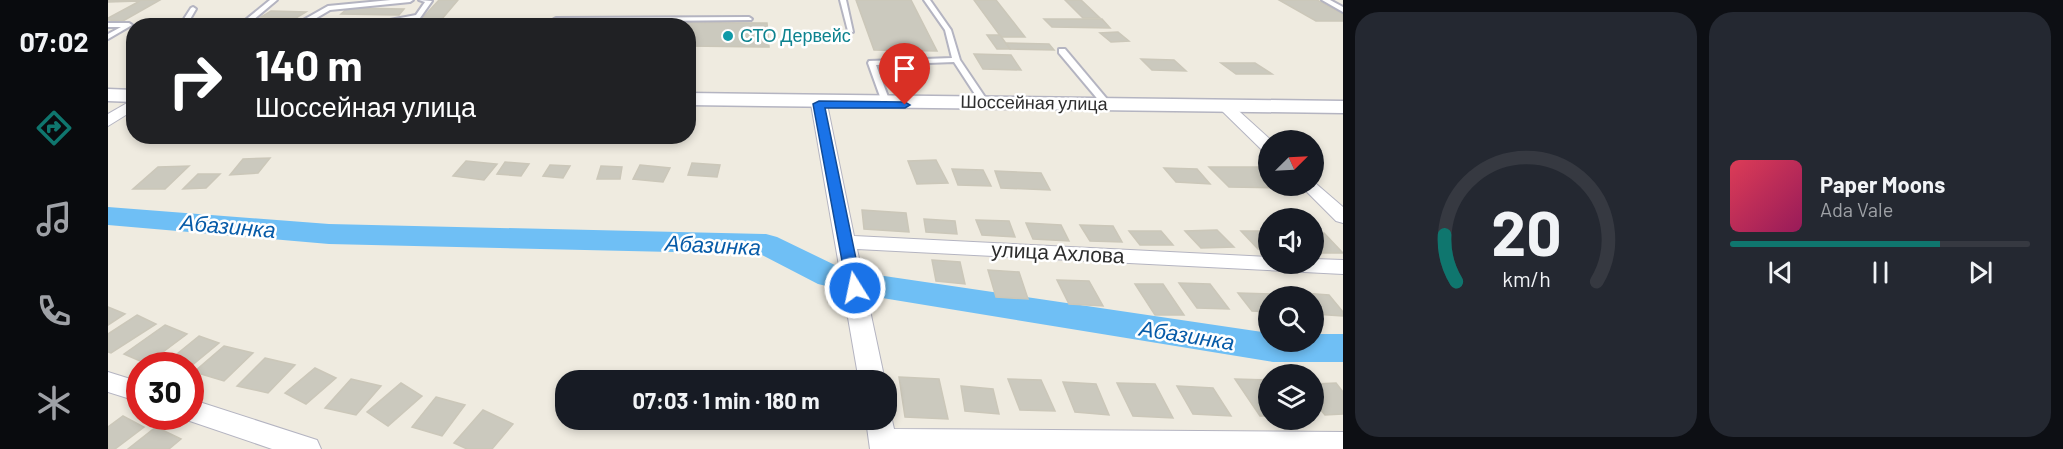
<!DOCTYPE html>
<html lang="en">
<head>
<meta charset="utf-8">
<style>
	body { margin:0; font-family:Barlow,sans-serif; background:#242831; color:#f1f3f6; height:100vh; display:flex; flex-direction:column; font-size:22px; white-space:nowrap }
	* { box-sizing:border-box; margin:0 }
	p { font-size:20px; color:#9ea1a6 }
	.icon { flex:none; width:33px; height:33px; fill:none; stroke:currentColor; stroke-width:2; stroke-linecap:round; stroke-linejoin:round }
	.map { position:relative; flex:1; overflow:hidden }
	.sheet { display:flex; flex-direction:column; gap:12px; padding:12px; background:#0d0f14; width:720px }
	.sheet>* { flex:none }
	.banner { position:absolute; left:18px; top:18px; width:570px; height:126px; border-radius:24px; box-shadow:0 3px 9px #0003; background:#202124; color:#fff; overflow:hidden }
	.needle { width:39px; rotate:66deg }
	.buttons { position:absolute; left:1150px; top:130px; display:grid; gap:12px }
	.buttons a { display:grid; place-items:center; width:66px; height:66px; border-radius:50%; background:#171b24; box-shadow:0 3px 9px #0003; font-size:30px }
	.speed { position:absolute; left:18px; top:352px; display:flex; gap:12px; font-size:30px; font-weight:700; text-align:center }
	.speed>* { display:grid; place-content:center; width:78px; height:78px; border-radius:50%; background:#171b24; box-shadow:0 3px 9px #0003; line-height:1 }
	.speed .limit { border:9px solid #d22; background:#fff; color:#111 }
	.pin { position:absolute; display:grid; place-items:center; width:51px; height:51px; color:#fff; margin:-62px -26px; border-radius:50% 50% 50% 0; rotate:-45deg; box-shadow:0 0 6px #0007 }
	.pin .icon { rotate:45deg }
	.me { position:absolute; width:66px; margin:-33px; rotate:350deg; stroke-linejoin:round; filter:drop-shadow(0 0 4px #0008) }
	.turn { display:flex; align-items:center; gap:21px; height:126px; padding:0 30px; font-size:27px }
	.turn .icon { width:78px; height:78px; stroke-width:2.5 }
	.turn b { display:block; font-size:42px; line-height:51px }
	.sheet .widget { flex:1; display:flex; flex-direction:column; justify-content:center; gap:9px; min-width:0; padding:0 21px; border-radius:24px; background:#242831 }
	.sheet .dial { align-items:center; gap:0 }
	.dial svg { height:156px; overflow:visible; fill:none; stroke:#363941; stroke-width:7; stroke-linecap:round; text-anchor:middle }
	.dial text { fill:#f1f3f6; stroke:none }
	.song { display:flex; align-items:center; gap:18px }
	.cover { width:72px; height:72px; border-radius:9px; background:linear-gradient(135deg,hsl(350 70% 55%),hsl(330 70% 35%)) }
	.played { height:6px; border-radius:3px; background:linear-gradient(90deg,#0f766e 70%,#363941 70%) }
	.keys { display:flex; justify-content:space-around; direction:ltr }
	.sheet .tiles { flex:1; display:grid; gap:12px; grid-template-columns:repeat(2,1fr) }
	.trip { position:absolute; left:447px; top:370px; width:342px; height:60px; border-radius:24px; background:#171b24; box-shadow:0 3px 9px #0003; font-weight:700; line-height:60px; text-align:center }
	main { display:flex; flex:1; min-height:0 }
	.tabs { display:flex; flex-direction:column; width:108px; justify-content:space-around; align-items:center; background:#090b0e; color:#9ea1a6 }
	.tabs .icon { width:42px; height:42px }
	.tabs .active { color:#0f766e }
	.tabs b { font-size:27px; color:#f1f3f6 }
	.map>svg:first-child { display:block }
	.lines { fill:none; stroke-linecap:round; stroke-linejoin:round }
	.river { fill:#6fbff5; fill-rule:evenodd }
	.building { fill:#cbc9be; stroke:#cbc7b9; stroke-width:1.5 }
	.service-casing { stroke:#b4b4c1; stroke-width:4 }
	.minor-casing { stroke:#b4b4c1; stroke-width:2 }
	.secondary-casing { stroke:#b4b4c1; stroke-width:3 }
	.service { fill:#fff; fill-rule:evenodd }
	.minor { fill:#fff; fill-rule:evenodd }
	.secondary { fill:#fff; fill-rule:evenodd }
	.route { fill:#1a73e8; stroke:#114b97; stroke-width:1.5 }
	.culture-dot { fill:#0f9aa8; stroke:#fff; stroke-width:2 }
	.labels { text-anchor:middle; stroke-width:5; stroke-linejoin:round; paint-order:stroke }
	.far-culture-label { font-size:18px; fill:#0d838f; stroke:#fff; text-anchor:start }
	.far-street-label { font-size:18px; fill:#2e2e2e; stroke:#fff }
	.street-label { font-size:21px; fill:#2e2e2e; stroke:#fff }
	.water-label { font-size:22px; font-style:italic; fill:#075ba8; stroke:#fff }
</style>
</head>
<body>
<main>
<nav class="tabs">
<b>07:02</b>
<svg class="icon active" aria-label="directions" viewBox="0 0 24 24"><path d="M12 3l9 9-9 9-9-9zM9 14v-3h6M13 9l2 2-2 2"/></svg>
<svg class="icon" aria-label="music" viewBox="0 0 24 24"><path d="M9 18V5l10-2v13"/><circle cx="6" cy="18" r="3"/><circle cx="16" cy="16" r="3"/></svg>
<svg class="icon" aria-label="phone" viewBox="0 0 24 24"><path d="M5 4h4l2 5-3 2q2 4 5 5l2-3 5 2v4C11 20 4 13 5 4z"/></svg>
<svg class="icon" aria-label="climate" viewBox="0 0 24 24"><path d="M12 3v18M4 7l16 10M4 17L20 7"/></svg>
</nav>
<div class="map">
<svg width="1235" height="449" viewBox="0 0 1235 449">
	<rect width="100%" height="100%" fill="#efebe0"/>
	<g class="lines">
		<path class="river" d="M0 207 221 224 658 234 669 237 731 267 756 273 1161 333V342H1206V334H1235V362H1165L756 295 710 284 652 254 221 244 0 225Z"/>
	</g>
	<g class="building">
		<path d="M0 0H52L15 21 0 20V18L32 1 0 2Z"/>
		<path d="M331 0H350L328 26H307Z"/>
		<path d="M748 0H803L829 51 766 50Z"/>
		<path d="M866 0H888L917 37H893Z"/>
		<path d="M957 0H973L992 18H975Z"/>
		<path d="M1171 0H1209L1235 14V21H1208Z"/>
		<path d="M240 8 296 9 291 15 233 14Z"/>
		<path d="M163 11 198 12 188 18 153 17Z"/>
		<path d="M936 19H994L1002 28 944 27Z"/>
		<path d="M460 22 659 23 661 47 580 46V26H458Z"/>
		<path d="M1010 32 1021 41 1003 42 992 33Z"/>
		<path d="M879 35H892L902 49H889Z"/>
		<path d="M898 43 941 44 946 50 902 49Z"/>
		<path d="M866 54 903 55 913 70 875 69Z"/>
		<path d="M1033 59 1066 60 1078 71 1044 70Z"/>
		<path d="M1113 63H1147L1164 74H1128Z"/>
		<path d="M162 158 150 173 122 175 135 159Z"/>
		<path d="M828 160 840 183 809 184 800 161Z"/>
		<path d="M358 161 389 164 376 180 345 176Z"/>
		<path d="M397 162 421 164 413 176 389 174Z"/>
		<path d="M584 163 612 165 609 177 580 175Z"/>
		<path d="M442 165 462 166 455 178 435 176Z"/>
		<path d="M532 165 562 168 555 182 525 179Z"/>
		<path d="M81 166 57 189H25L50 167Z"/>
		<path d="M493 166 514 167 512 179H489Z"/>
		<path d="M1101 167H1153L1161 174V186L1175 188 1121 187Z"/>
		<path d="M1056 168 1089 169 1102 184 1068 182Z"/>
		<path d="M844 169 875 170 883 186 850 185Z"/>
		<path d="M887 171 933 173 942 190 893 188Z"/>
		<path d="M90 174H112L98 188 75 189Z"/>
		<path d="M754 210 798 213 801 232 756 229Z"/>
		<path d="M816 219 847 221 849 234 818 232Z"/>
		<path d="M868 220 901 221 907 237 874 235Z"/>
		<path d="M918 223 953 225 961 241 925 239Z"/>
		<path d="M972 225 1005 226 1014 242 982 241Z"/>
		<path d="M1109 230 1126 247 1093 248 1077 231Z"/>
		<path d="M1021 231H1053L1065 245H1032Z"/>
		<path d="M1133 231H1160L1161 249H1150Z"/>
		<path d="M1206 233H1216L1235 253H1206Z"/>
		<path d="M824 260 852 262 857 284 828 281Z"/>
		<path d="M880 270 911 272 920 299 888 297Z"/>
		<path d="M949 280 981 281 995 306 961 304Z"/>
		<path d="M1071 283 1102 284 1121 309 1089 308Z"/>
		<path d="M1027 284H1055L1076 315H1047Z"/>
		<path d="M1182 292 1221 295 1235 312V316L1206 314V297H1185Z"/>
		<path d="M1130 293 1165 294 1167 297H1161V312L1144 311Z"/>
		<path d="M0 307 17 314 0 325Z"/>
		<path d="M29 315 48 324 3 353 0 352V334Z"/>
		<path d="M57 325 79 334 39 364 16 354Z"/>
		<path d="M91 336 111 343 82 367 59 362Z"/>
		<path d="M116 346 145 353 116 381 86 372Z"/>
		<path d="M157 358 187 365 160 393 129 386Z"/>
		<path d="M207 368 228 378 198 404 177 393Z"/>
		<path d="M791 377 831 379 840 419 797 417Z"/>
		<path d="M243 379 273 386 248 415 217 408Z"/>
		<path d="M900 379 933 380 947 411 912 410Z"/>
		<path d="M1127 379 1161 380V416H1152Z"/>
		<path d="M955 382 988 384 1001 415 967 412Z"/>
		<path d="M293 383 314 396 280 426 259 412Z"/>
		<path d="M1009 383 1047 384 1065 418 1025 416Z"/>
		<path d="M1228 383 1235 392V414L1217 415 1206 402V384Z"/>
		<path d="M853 386 885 389 891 414 857 411Z"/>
		<path d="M1069 386 1105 388 1123 416 1085 414Z"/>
		<path d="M328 397 357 405 334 436 304 427Z"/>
		<path d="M375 410 405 424 384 449H359L346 443Z"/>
		<path d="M15 416 36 427 7 449H0V427Z"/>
		<path d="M48 427 73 439 61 449H20Z"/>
	</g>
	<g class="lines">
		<defs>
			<g id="service">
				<path d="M162 0H169L138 26H130Z"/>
				<path d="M283 0H305L302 2 222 10 200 23 282 20 308 15 317 2 311 0 324 1 312 18 282 24 157 26 190 23 220 6Z"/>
				<path d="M732 0H738L745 32 740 31Z"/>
				<path d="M816 0H822L843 30 852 60 881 103 880 105H874L846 62 768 65 782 102 778 104 774 102 760 63 761 61 844 58 837 30Z"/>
				<path d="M1214 0H1222L1235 7V12Z"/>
				<path d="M85 7 88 9 81 21 88 26H79L74 22 83 8Z"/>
				<path d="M641 17 644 19 643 20 450 22 449 26H442L446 19 448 18Z"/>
				<path d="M0 23H21L24 25 0 39V34L13 27H0Z"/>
				<path d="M951 49H957L1004 105V109H998L951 53Z"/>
			</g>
			<g id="minor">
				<path d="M26 99V110L0 126V114Z"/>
				<path d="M711 99 719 104 746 236 1161 257V264H1206V259L1235 260V274L749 249 777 381H751L703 104Z"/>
				<path d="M1117 101 1122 103 1164 141H1161V152L1155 151 1112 109 1109 106 1112 103Z"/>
				<path d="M1206 182 1235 207V223L1228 221 1193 186H1206Z"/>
				<path d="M0 372 32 382V402L0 392Z"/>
				<path d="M82 399 209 440 213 449H164L73 418 82 417Z"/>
				<path d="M778 411 784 420 786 429 1235 432V449H762L758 420H778Z"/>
			</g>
			<g id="secondary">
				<path d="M0 89 26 90V102L0 101Z"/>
				<path d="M580 93 1235 101V113L580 105Z"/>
			</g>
		</defs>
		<use href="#service" class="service-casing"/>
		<use href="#minor" class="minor-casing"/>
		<use href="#secondary" class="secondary-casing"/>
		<use href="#service" class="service"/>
		<use href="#minor" class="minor"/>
		<use href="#secondary" class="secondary"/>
	</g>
	<path class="route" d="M711 101 797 102 802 105 797 108H717L754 288 747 294 739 288 705 104Z"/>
	<circle class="culture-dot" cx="620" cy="36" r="6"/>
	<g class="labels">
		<g class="far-culture-label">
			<text x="632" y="42">СТО Дервейс</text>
		</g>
		<g class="far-street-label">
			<text transform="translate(926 103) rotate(1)" y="6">Шоссейная улица</text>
		</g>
		<g class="street-label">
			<text transform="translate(950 253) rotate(3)" y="7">улица Ахлова</text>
		</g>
		<g class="water-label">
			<text transform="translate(120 226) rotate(5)" y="8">Абазинка</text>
			<text transform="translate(605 245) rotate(3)" y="8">Абазинка</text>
			<text transform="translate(1079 335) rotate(9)" y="8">Абазинка</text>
		</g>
	</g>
</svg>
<div class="buttons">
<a><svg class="needle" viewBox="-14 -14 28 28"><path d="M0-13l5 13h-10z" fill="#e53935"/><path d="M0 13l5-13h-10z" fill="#9ea1a6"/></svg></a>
<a><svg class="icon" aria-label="sound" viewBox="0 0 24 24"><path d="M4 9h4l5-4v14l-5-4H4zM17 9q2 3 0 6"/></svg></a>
<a><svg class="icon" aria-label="search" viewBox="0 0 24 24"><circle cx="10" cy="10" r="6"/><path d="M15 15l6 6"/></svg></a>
<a><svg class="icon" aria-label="layers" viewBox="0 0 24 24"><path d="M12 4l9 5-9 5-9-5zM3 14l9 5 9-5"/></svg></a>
</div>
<div class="speed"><div class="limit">30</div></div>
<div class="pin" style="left:797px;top:105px;background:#d93025"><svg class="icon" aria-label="arrive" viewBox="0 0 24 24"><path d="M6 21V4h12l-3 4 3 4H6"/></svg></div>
<svg class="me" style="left:747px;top:288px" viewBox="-20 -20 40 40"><circle r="17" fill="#1a73e8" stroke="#fff" stroke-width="3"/><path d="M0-11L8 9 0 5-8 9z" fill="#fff"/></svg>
<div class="trip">07:03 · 1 min · 180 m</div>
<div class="banner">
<div class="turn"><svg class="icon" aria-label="right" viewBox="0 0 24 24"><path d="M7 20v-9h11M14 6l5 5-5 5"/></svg><div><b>140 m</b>Шоссейная улица</div></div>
</div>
</div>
<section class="sheet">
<div class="tiles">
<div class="widget dial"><svg viewBox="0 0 100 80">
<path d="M14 69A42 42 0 1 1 86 69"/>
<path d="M14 69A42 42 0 0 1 8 45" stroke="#0f766e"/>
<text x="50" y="56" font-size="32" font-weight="700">20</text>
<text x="50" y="72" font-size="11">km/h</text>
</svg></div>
<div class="widget">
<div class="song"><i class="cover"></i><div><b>Paper Moons</b><p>Ada Vale</p></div></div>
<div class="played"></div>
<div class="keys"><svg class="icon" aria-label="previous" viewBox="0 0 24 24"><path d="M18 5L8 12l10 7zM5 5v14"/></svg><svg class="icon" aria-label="pause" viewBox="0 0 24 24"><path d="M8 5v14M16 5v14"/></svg><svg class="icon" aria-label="next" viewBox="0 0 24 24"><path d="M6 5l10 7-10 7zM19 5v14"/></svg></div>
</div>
</div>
</section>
</main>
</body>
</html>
